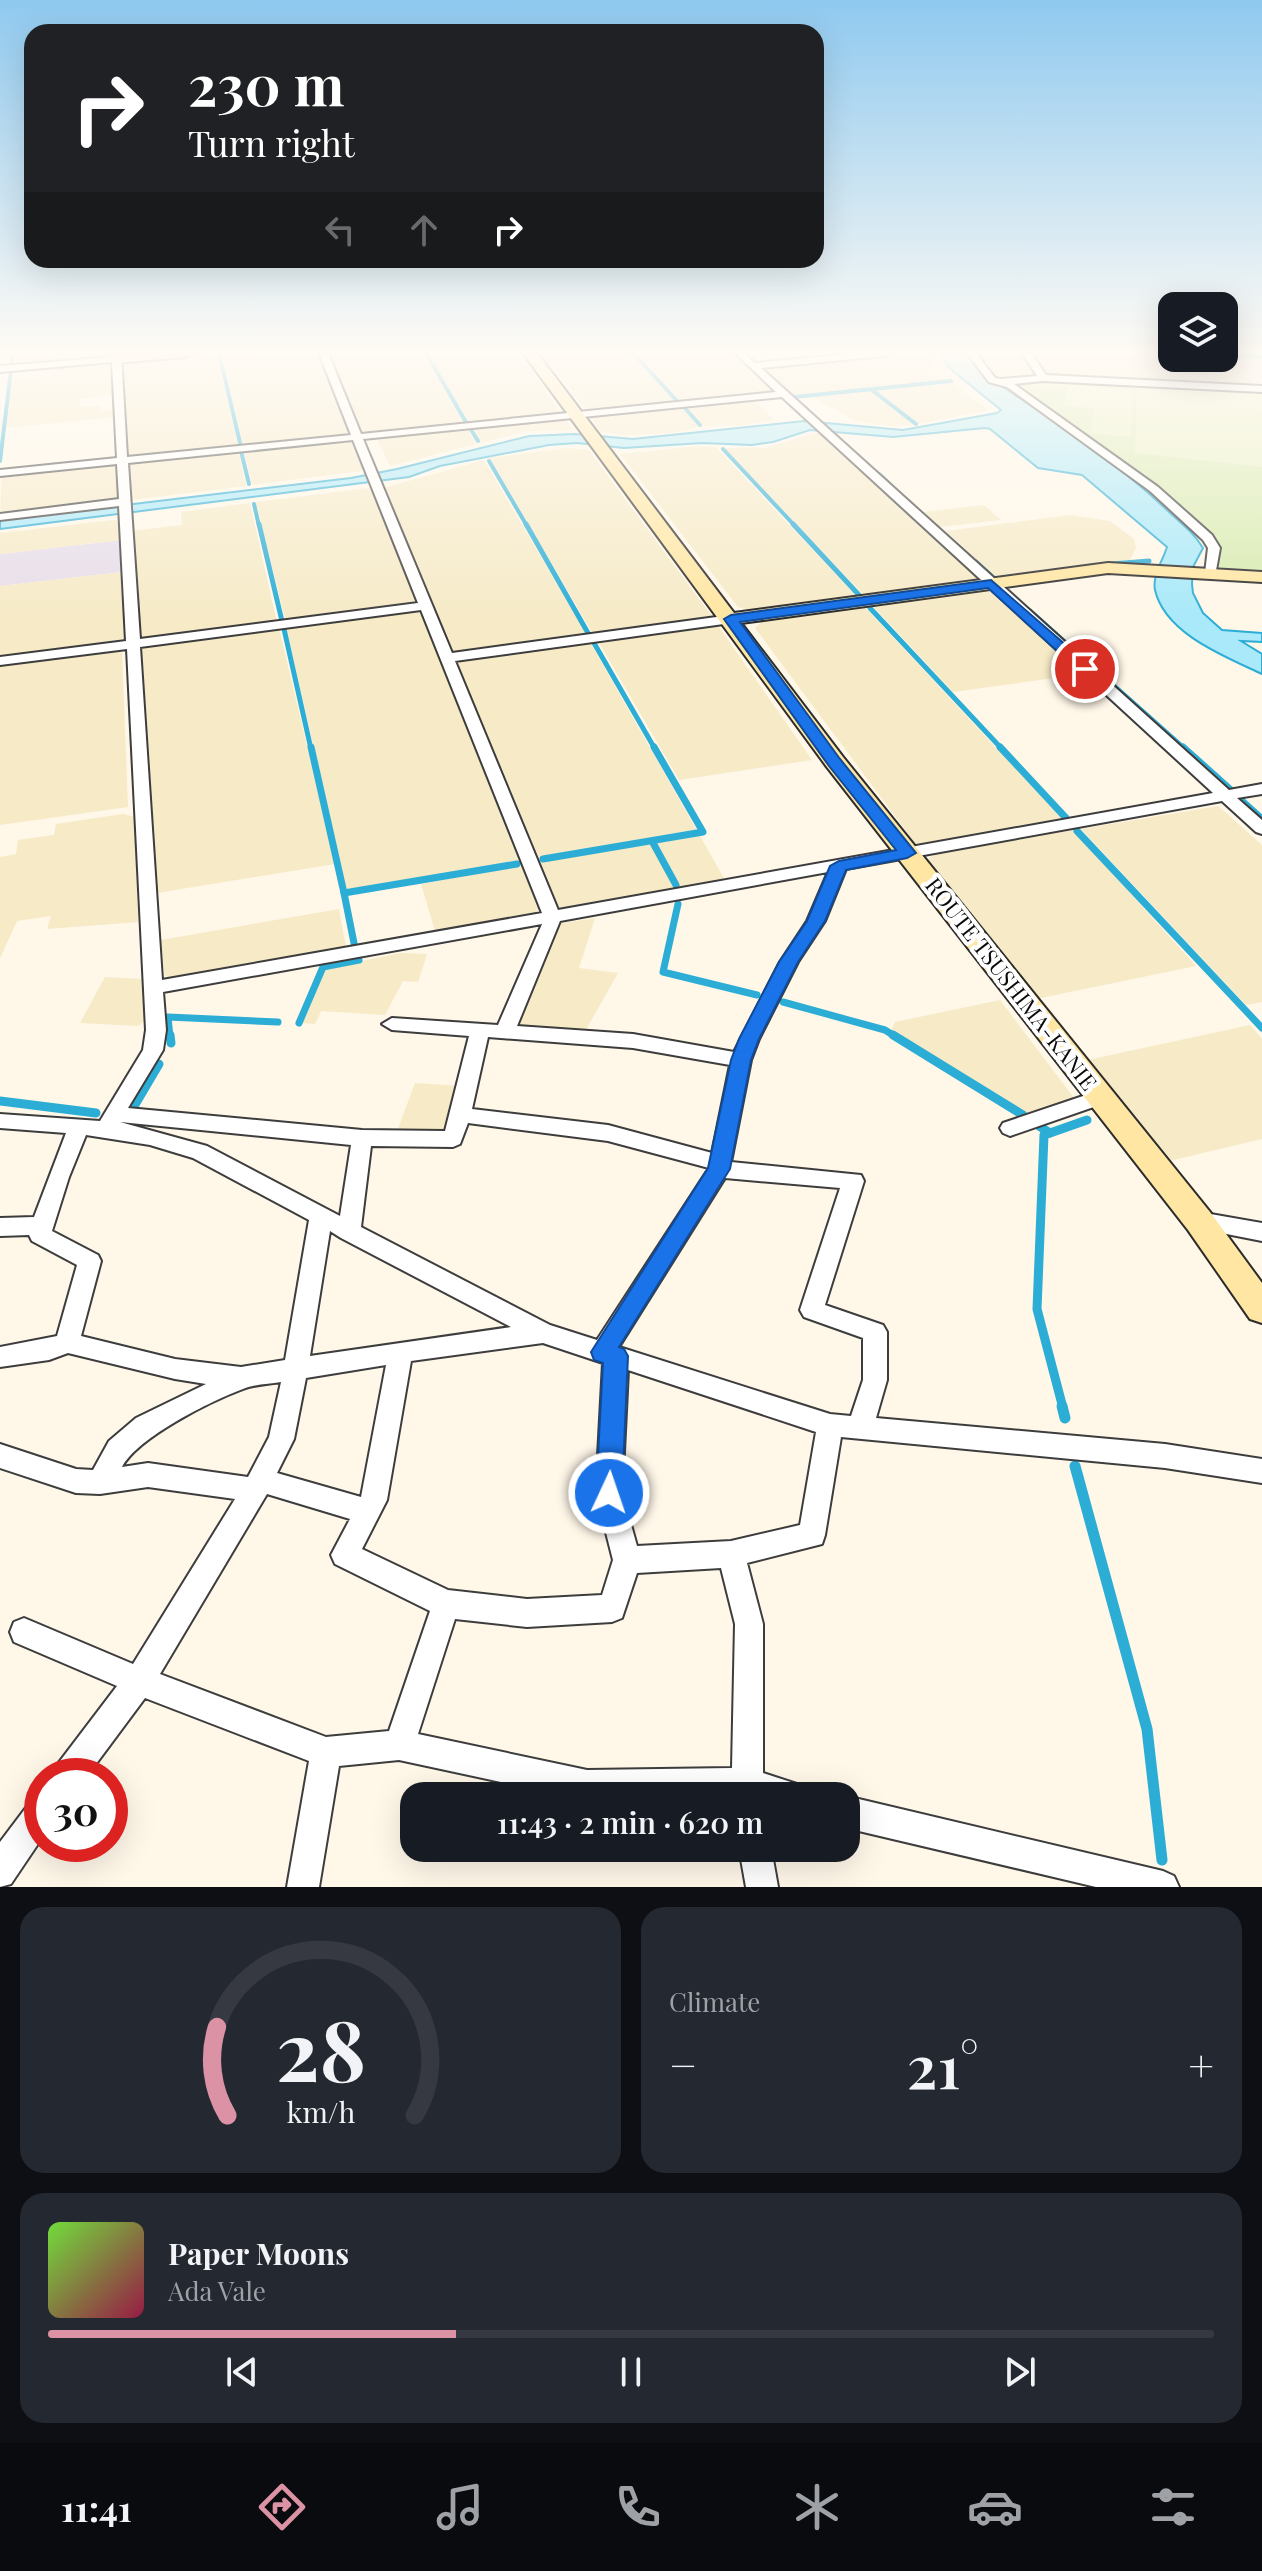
<!DOCTYPE html>
<html lang="en">
<head>
<meta charset="utf-8">
<style>
	body { margin:0; font-family:"Playfair Display",serif; background:#242831; color:#f1f3f6; height:100vh; display:flex; flex-direction:column; font-size:30px; white-space:nowrap }
	* { box-sizing:border-box; margin:0 }
	p { font-size:26px; color:#9ea1a6 }
	.icon { flex:none; width:44px; height:44px; fill:none; stroke:currentColor; stroke-width:2; stroke-linecap:round; stroke-linejoin:round }
	.map { position:relative; height:1887px; overflow:hidden }
	.details { display:flex; flex-direction:column; gap:20px; padding:20px; background:#0d0f14; flex:1 }
	.details>* { flex:none }
	.hud { position:absolute; left:24px; top:24px; width:800px; height:244px; border-radius:24px; box-shadow:0 8px 32px #0002; background:#202124; color:#fff; overflow:hidden }
	.controls { position:absolute; left:1158px; top:292px; display:grid; gap:16px }
	.controls a { display:grid; place-items:center; width:80px; height:80px; border-radius:16px; background:#171b24; box-shadow:0 8px 32px #0002; font-size:40px }
	.speed { position:absolute; left:24px; top:1758px; display:flex; gap:16px; font-size:40px; font-weight:700; text-align:center }
	.speed>* { display:grid; place-content:center; width:104px; height:104px; border-radius:50%; background:#171b24; box-shadow:0 8px 32px #0002; line-height:1 }
	.speed .limit { border:12px solid #d22; background:#fff; color:#111 }
	.pin { position:absolute; display:grid; place-items:center; width:68px; height:68px; color:#fff; margin:-34px; border:4px solid #fff; border-radius:50%; box-shadow:0 2px 8px #0007 }
	.me { position:absolute; width:88px; margin:-44px; rotate:3deg; stroke-linejoin:round; filter:drop-shadow(0 0 6px #0008) }
	.turn { display:flex; align-items:center; gap:28px; height:168px; padding:0 32px; font-size:36px }
	.turn .icon { width:104px; height:104px; stroke-width:2.5 }
	.turn b { display:block; font-size:56px; line-height:68px }
	.lanes { display:flex; align-items:center; height:76px; padding:0 32px; background:#0003; justify-content:center; gap:40px; direction:ltr }
	.lanes .off { opacity:.35 }
	.big { font-size:60px; font-weight:600; line-height:1.1 }
	.details .widget { flex:1; display:flex; flex-direction:column; justify-content:center; gap:12px; min-width:0; padding:0 28px; border-radius:24px; background:#242831 }
	.details .dial { align-items:center; gap:0 }
	.dial svg { height:208px; overflow:visible; fill:none; stroke:#363941; stroke-width:7; stroke-linecap:round; text-anchor:middle }
	.dial text { fill:#f1f3f6; stroke:none }
	.song { display:flex; align-items:center; gap:24px }
	.cover { width:96px; height:96px; border-radius:12px; background:linear-gradient(135deg,hsl(100 70% 55%),hsl(340 70% 35%)) }
	.played { height:8px; border-radius:4px; background:linear-gradient(90deg,#db92a4 35%,#363941 35%) }
	.keys { display:flex; justify-content:space-around; direction:ltr }
	.heat { display:flex; justify-content:space-between; align-items:center; font-size:44px; direction:ltr }
	.details .tiles { flex:1; display:grid; gap:20px; grid-template-columns:1fr 1fr }
	.widget:last-child { grid-column:span 2 }
	.trip { position:absolute; left:400px; top:1782px; width:460px; height:80px; border-radius:24px; background:#171b24; box-shadow:0 8px 32px #0002; font-weight:600; line-height:80px; text-align:center }
	.tab-bar { display:flex; height:128px; justify-content:space-around; align-items:center; background:#090b0e; color:#9ea1a6 }
	.tab-bar .icon { width:56px; height:56px }
	.tab-bar .on { color:#db92a4 }
	.tab-bar b { font-size:36px; color:#f1f3f6 }
	.map>svg:first-child { display:block }
	.industrial { fill:#e7ddea }
	.farmland { fill:#f6eac7 }
	.green { fill:#d8ebb0 }
	.pitch { fill:#e9f1c2 }
	.water { fill:#a9e9fa; stroke:#2cadd5; stroke-width:2 }
	.lines { fill:none; stroke-linecap:round; stroke-linejoin:round }
	.stream-far4 { stroke:#2cadd5; stroke-width:4 }
	.stream-far3 { stroke:#2cadd5; stroke-width:5 }
	.stream-far2 { stroke:#2cadd5; stroke-width:7 }
	.stream-far1 { stroke:#2cadd5; stroke-width:9 }
	.stream { stroke:#2cadd5; stroke-width:11 }
	.street-casing { stroke:#3d3d3d; stroke-width:4 }
	.secondary-casing { stroke:#2c2c2c; stroke-width:4 }
	.street { fill:#fff; fill-rule:evenodd }
	.secondary { fill:#ffe6a3; fill-rule:evenodd }
	.route { fill:#1a73e8; stroke:#114b97; stroke-width:2 }
	.labels { text-anchor:middle; stroke-width:8; stroke-linejoin:round; paint-order:stroke }
	.street-label { font-size:22px; fill:#0a0a0a; stroke:#fff }
</style>
</head>
<body>
<div class="map">
<svg width="1262" height="1887" viewBox="0 0 1262 1887">
	<rect width="100%" height="100%" fill="#fff7e8"/>
	<path class="industrial" d="M121 540 122 572 0 586V554Z"/>
	<g class="farmland">
		<path d="M16 353H109V357L14 366Z"/>
		<path d="M216 353 239 448 128 457 120 363Z"/>
		<path d="M222 353H319L350 435 244 448Z"/>
		<path d="M328 353H423L465 425 361 434Z"/>
		<path d="M428 353H519L562 414 470 425Z"/>
		<path d="M541 353H630L678 404 586 411Z"/>
		<path d="M636 353H734L777 392 683 403Z"/>
		<path d="M895 353H925L931 357 934 369 947 381 797 396 761 366Z"/>
		<path d="M974 353H1025L1038 376 994 378Z"/>
		<path d="M1029 353H1172V358H1224V353H1262V356H1238L1255 387 1043 376Z"/>
		<path d="M111 362 113 394 80 399V407L101 406V411L114 410 115 417 6 428 12 379 56 375V366Z"/>
		<path d="M952 382 988 410 918 424 875 390Z"/>
		<path d="M871 390 914 425 891 426 856 421 813 397Z"/>
		<path d="M753 399 774 420 744 425 704 426 685 406Z"/>
		<path d="M680 406 699 427 672 433 620 435 599 431 591 417Z"/>
		<path d="M563 418 574 430 528 431 481 443 472 427Z"/>
		<path d="M467 428 476 444 390 466 376 437Z"/>
		<path d="M816 433H822L979 578 974 582 865 596 724 448H765Z"/>
		<path d="M352 440 364 469 362 471 252 485 244 450Z"/>
		<path d="M699 446 716 447 857 597 753 611 738 607 620 454Z"/>
		<path d="M567 448 589 450 711 615 710 618 593 634 490 458Z"/>
		<path d="M238 450 246 486 131 500 127 464 131 461Z"/>
		<path d="M484 460 587 635 457 654 451 652 383 488Z"/>
		<path d="M111 464 117 465 119 491 116 500 0 515 2 474Z"/>
		<path d="M368 488 373 490 417 602 286 622 256 502Z"/>
		<path d="M250 503 277 623 143 640 138 637 131 531 182 525 181 512Z"/>
		<path d="M984 505 1001 520 940 527 924 512Z"/>
		<path d="M1071 515 1110 521 1134 539 1136 548 1130 560 996 577 946 531Z"/>
		<path d="M113 520 120 521 121 540 0 554V533Z"/>
		<path d="M122 572 124 639 0 658V586Z"/>
		<path d="M981 590 992 592 1083 674 953 692 872 605Z"/>
		<path d="M864 606 1064 821 924 845 915 843 755 628 764 620Z"/>
		<path d="M411 611 421 612 519 862 347 892 286 627Z"/>
		<path d="M710 626 719 627 812 760 679 780 598 641Z"/>
		<path d="M279 628 335 864 157 893 139 650 149 645Z"/>
		<path d="M590 642 725 880 563 908 558 906 457 663 460 659Z"/>
		<path d="M116 651 122 653 128 807 0 825V665Z"/>
		<path d="M1218 806 1262 845V1002L1246 1005 1081 829Z"/>
		<path d="M123 814 135 817 138 922 47 929 51 916 17 921 0 958V857L16 854 18 840 54 835 56 824Z"/>
		<path d="M1073 830 1196 966 1036 999 926 861 933 855Z"/>
		<path d="M521 866 538 909 534 914 435 931 421 884Z"/>
		<path d="M339 909 346 947 172 979 164 975 161 940Z"/>
		<path d="M595 918 579 968 618 973 583 1035 522 1030 518 1020 558 924Z"/>
		<path d="M400 953 427 954 418 982 403 981 385 1015 321 1011 315 1024 302 1023 324 969Z"/>
		<path d="M105 977 142 979 144 1021 138 1026 80 1023Z"/>
		<path d="M1000 1000 1074 1098 1028 1114 891 1031 895 1022Z"/>
		<path d="M1250 1025 1262 1039V1139L1165 1162 1083 1061Z"/>
		<path d="M415 1083 461 1086 449 1131 396 1134Z"/>
	</g>
	<path class="green" d="M1043 380 1262 390V573L1217 567 1218 547 1160 489 1011 384Z"/>
	<g class="pitch">
		<path d="M1068 385 1133 390 1131 437 1091 433 1094 408 1064 405Z"/>
		<path d="M1155 387 1262 392V467L1135 453 1137 388Z"/>
	</g>
	<path class="water" d="M940 353H965L973 359 985 379 1001 386C1059 424 1118 463 1169 512 1181 523 1194 533 1203 548L1193 567 1192 584 1193 593 1203 613 1222 630 1262 633V642L1241 641 1262 654V674C1226 657 1165 634 1155 590 1152 576 1163 560 1167 547L1082 475 1038 468 990 429 985 428 893 437 810 430 773 442 752 445 702 443 624 448 577 443 549 445 440 466 409 477 0 529V520L351 478 397 469 529 436 575 434 633 439 804 421 903 430 997 413 1001 410 948 367Z"/>
	<g class="lines">
		<g class="stream-far4">
			<path d="M219 353 241 447"/>
			<path d="M426 353 467 424"/>
			<path d="M633 353 679 403"/>
			<path d="M744 353 756 364"/>
			<path d="M1224 355 1262 357"/>
			<path d="M11 366 13 353"/>
			<path d="M759 366 812 414"/>
			<path d="M872 390 916 424"/>
			<path d="M794 397 951 381"/>
			<path d="M683 406 700 425"/>
			<path d="M470 428 478 441"/>
			<path d="M723 449 795 526"/>
			<path d="M241 451 249 484"/>
			<path d="M0 461 11 370"/>
			<path d="M489 461 527 526"/>
			<path d="M879 474 922 515"/>
			<path d="M254 504 259 526"/>
		</g>
		<g class="stream-far3">
			<path d="M259 524 282 621"/>
			<path d="M526 524 588 633"/>
			<path d="M793 524 859 595"/>
			<path d="M976 562 1000 584"/>
			<path d="M1112 564 1149 561"/>
			<path d="M870 608 1002 749"/>
			<path d="M1030 611 1185 749"/>
			<path d="M284 629 311 749"/>
			<path d="M594 643 655 749"/>
		</g>
		<g class="stream-far2">
			<path d="M311 747 344 893"/>
			<path d="M1000 747 1066 818"/>
			<path d="M1183 747 1231 790"/>
			<path d="M1240 799 1262 819"/>
			<path d="M1077 831 1262 1028"/>
			<path d="M652 841 676 885"/>
			<path d="M543 859 703 832 654 747"/>
			<path d="M678 904 663 972 757 995"/>
			<path d="M354 943 344 893 517 864"/>
			<path d="M783 1002 885 1030 896 1037"/>
			<path d="M299 1023 323 967 359 960"/>
			<path d="M170 1037 168 1017 278 1022"/>
		</g>
		<g class="stream-far1">
			<path d="M170 1035 171 1043"/>
			<path d="M893 1035 1023 1115"/>
			<path d="M0 1101 96 1113"/>
			<path d="M133 1108 159 1064"/>
			<path d="M1039 1126 1050 1133 1087 1120"/>
			<path d="M1050 1133 1044 1135 1037 1309 1063 1408"/>
		</g>
		<g class="stream">
			<path d="M1062 1406 1065 1418"/>
			<path d="M1075 1466 1147 1729 1162 1860"/>
		</g>
		<defs>
			<g id="street">
				<path d="M112 353H121L127 457 351 435 319 353H328L361 434 776 392 735 353H744L755 363 858 353H888L884 356 761 368 1229 790 1262 784V794L1237 798 1262 820V834L1256 832 1222 801 846 869 825 921 798 962 759 1039 751 1060 731 1162 861 1175 864 1181 825 1305 883 1325 887 1332V1380L876 1418 1165 1444 1262 1459V1483L1165 1468 841 1437 825 1535 822 1544 747 1563 763 1624V1773L800 1785 804 1796H566L399 1760 339 1766 319 1887H287L309 1761 145 1698 87 1776H53L57 1765 117 1686 14 1642 10 1632 14 1622 24 1618 133 1664 235 1499 148 1487 100 1494 76 1493 0 1468V1444L76 1469 93 1470 109 1441 136 1418 206 1384 175 1379 68 1353 49 1360 0 1367V1347L57 1336 77 1265 32 1241 29 1235 0 1236V1218L34 1217 66 1133 0 1128V1114L100 1121 143 1050 146 1030 127 649 0 665V657L126 641 119 506 0 520V514L119 499 117 464 0 476V470L117 458 112 362 0 372V366L112 357ZM782 397 1213 793 558 910 455 661 731 623 738 619 731 615 452 653 363 439ZM353 440 418 603 140 639 128 463ZM421 610 542 913 162 980 140 647ZM828 872 807 921 780 962 734 1052 633 1034 517 1026 560 921ZM542 924 498 1025 392 1018 382 1024 392 1030 469 1036 445 1131 362 1130 128 1108 163 1050 166 1030 163 992ZM488 1037 633 1048 730 1065 712 1153 608 1125 472 1109ZM120 1122 351 1145 340 1216 207 1146ZM468 1123 608 1141 709 1168 597 1340 550 1325 361 1227 371 1146 453 1147 460 1144ZM86 1135 150 1145 193 1158 309 1220 285 1360 241 1367 175 1359 81 1336 101 1261 98 1255 52 1231 69 1177ZM725 1178 840 1188 800 1310 804 1317 863 1338V1380L851 1416 830 1414 619 1347ZM330 1231 341 1238 511 1327 310 1356ZM543 1343 603 1363 596 1493 613 1560 602 1595 527 1599 448 1590 362 1549 387 1500 411 1361ZM386 1365 361 1497 277 1473 294 1439 306 1378ZM628 1370 816 1432 800 1525 731 1541 637 1546 622 1493ZM281 1382 269 1437 248 1477 148 1463 122 1467C138 1437 211 1401 243 1389 255 1384 269 1384 281 1382ZM267 1494 350 1519 331 1555 335 1564 430 1611 389 1731 326 1737 160 1674ZM721 1568 735 1624 732 1768 587 1770 418 1734 455 1619 527 1627 612 1622 622 1618 637 1573Z"/>
				<path d="M967 353H976L995 378 1001 379 1037 376 1022 353H1031L1046 375 1262 386V392L1043 381 1014 384 1158 487 1212 535 1220 548 1215 576 1205 573 1208 548 1203 540 1150 491 1007 387 989 382Z"/>
				<path d="M1101 1090 1108 1092 1111 1097 1108 1102 1010 1136 1003 1133 1000 1128 1003 1123Z"/>
				<path d="M1199 1212 1262 1223V1241L1191 1227 1188 1221 1191 1215Z"/>
				<path d="M42 1796V1838L11 1884 0 1887V1842L31 1801Z"/>
				<path d="M846 1796 1163 1871 1174 1876 1179 1887H1096L846 1828Z"/>
				<path d="M739 1848H771L778 1887H746Z"/>
			</g>
			<g id="secondary">
				<path d="M141 353H192L185 357 116 363 109 359 116 355Z"/>
				<path d="M523 353H537L734 613 1108 563 1262 572V582L1108 573 741 623 843 757 1210 1212 1262 1283V1323L1250 1319 1188 1230 827 767Z"/>
			</g>
		</defs>
		<use href="#street" class="street-casing"/>
		<use href="#secondary" class="secondary-casing"/>
		<use href="#street" class="street"/>
		<use href="#secondary" class="secondary"/>
	</g>
	<linearGradient id="sky" x2="0" y2="1"><stop stop-color="#8fc9ef"/><stop offset="0.57" stop-color="#fffbf5"/><stop offset="1" stop-color="#fffbf5" stop-opacity="0"/></linearGradient>
	<rect width="1262" height="617" fill="url(#sky)"/>
	<path class="route" d="M991 580 1090 666V672H1080L988 588 740 622 840 759 916 853 907 858 846 870 825 921 798 962 759 1039 751 1060 730 1169 619 1347 624 1349 628 1356 622 1493 618 1502 609 1505 600 1502 596 1493 603 1363 594 1360 591 1352 708 1168 731 1060 739 1039 779 962 807 921 830 866 839 861 896 850 829 766 724 619 731 615Z"/>
	<g class="labels">
		<g class="street-label">
			<text transform="translate(1011 984) rotate(52)" y="8">ROUTE TSUSHIMA-KANIE</text>
		</g>
	</g>
</svg>
<div class="controls">
<a><svg class="icon" aria-label="layers" viewBox="0 0 24 24"><path d="M12 4l9 5-9 5-9-5zM3 14l9 5 9-5"/></svg></a>
</div>
<div class="speed"><div class="limit">30</div></div>
<div class="pin" style="left:1085px;top:669px;background:#d93025"><svg class="icon" aria-label="arrive" viewBox="0 0 24 24"><path d="M6 21V4h12l-3 4 3 4H6"/></svg></div>
<svg class="me" style="left:609px;top:1493px" viewBox="-20 -20 40 40"><circle r="17" fill="#1a73e8" stroke="#fff" stroke-width="3"/><path d="M0-11L8 9 0 5-8 9z" fill="#fff"/></svg>
<div class="trip">11:43 · 2 min · 620 m</div>
<div class="hud">
<div class="turn"><svg class="icon" aria-label="right" viewBox="0 0 24 24"><path d="M7 20v-9h11M14 6l5 5-5 5"/></svg><div><b>230 m</b>Turn right</div></div>
<div class="lanes"><svg class="icon off" aria-label="left" viewBox="0 0 24 24"><path d="M17 20v-9H6M10 6l-5 5 5 5"/></svg><svg class="icon off" aria-label="ahead" viewBox="0 0 24 24"><path d="M12 20V5M6 11l6-6 6 6"/></svg><svg class="icon" aria-label="right" viewBox="0 0 24 24"><path d="M7 20v-9h11M14 6l5 5-5 5"/></svg></div>
</div>
</div>
<section class="details">
<div class="tiles">
<div class="widget dial"><svg viewBox="0 0 100 80">
<path d="M14 69A42 42 0 1 1 86 69"/>
<path d="M14 69A42 42 0 0 1 10 35" stroke="#db92a4"/>
<text x="50" y="56" font-size="32" font-weight="700">28</text>
<text x="50" y="72" font-size="11">km/h</text>
</svg></div>
<div class="widget"><p>Climate</p>
<div class="heat"><a>−</a><b class="big">21°</b><a>+</a></div>
</div>
<div class="widget">
<div class="song"><i class="cover"></i><div><b>Paper Moons</b><p>Ada Vale</p></div></div>
<div class="played"></div>
<div class="keys"><svg class="icon" aria-label="previous" viewBox="0 0 24 24"><path d="M18 5L8 12l10 7zM5 5v14"/></svg><svg class="icon" aria-label="pause" viewBox="0 0 24 24"><path d="M8 5v14M16 5v14"/></svg><svg class="icon" aria-label="next" viewBox="0 0 24 24"><path d="M6 5l10 7-10 7zM19 5v14"/></svg></div>
</div>
</div>
</section>
<nav class="tab-bar">
<b>11:41</b>
<svg class="icon on" aria-label="directions" viewBox="0 0 24 24"><path d="M12 3l9 9-9 9-9-9zM9 14v-3h6M13 9l2 2-2 2"/></svg>
<svg class="icon" aria-label="music" viewBox="0 0 24 24"><path d="M9 18V5l10-2v13"/><circle cx="6" cy="18" r="3"/><circle cx="16" cy="16" r="3"/></svg>
<svg class="icon" aria-label="phone" viewBox="0 0 24 24"><path d="M5 4h4l2 5-3 2q2 4 5 5l2-3 5 2v4C11 20 4 13 5 4z"/></svg>
<svg class="icon" aria-label="climate" viewBox="0 0 24 24"><path d="M12 3v18M4 7l16 10M4 17L20 7"/></svg>
<svg class="icon" aria-label="car" viewBox="0 0 24 24"><path d="M5 17H2v-5l4-1 3-4h7l3 4 3 1v5h-3M9 17h6M6 11h13"/><circle cx="7" cy="17" r="2"/><circle cx="17" cy="17" r="2"/></svg>
<svg class="icon" aria-label="filters" viewBox="0 0 24 24"><path d="M4 7h16M4 17h16"/><circle cx="9" cy="7" r="2"/><circle cx="15" cy="17" r="2"/></svg>
</nav>
</body>
</html>
